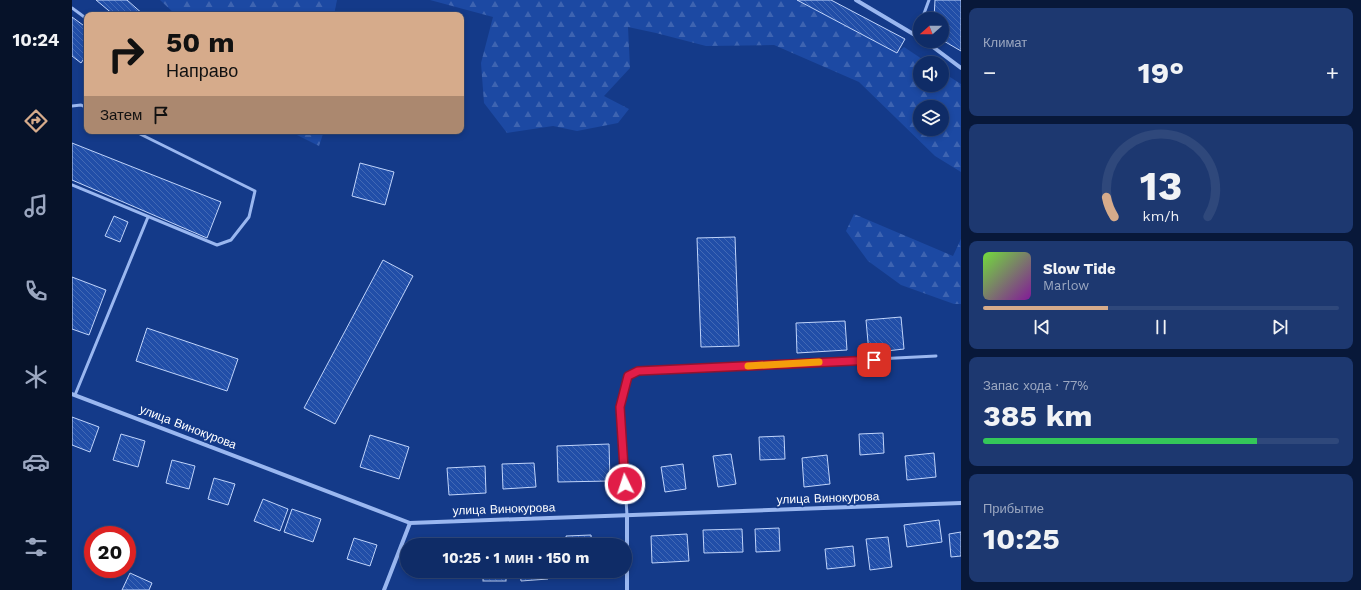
<!DOCTYPE html>
<html lang="ru">
<head>
<meta charset="utf-8">
<style>
	body { margin:0; font-family:"Work Sans",sans-serif; background:#1d3870; color:#f1f3f6; height:100vh; display:flex; flex-direction:column; font-size:15px; white-space:nowrap }
	* { box-sizing:border-box; margin:0 }
	p { font-size:13px; color:#9ba7c0 }
	.icon { flex:none; width:22px; height:22px; fill:none; stroke:currentColor; stroke-width:2; stroke-linecap:round; stroke-linejoin:round }
	.map { position:relative; flex:1; overflow:hidden }
	.details { display:flex; flex-direction:column; gap:8px; padding:8px; background:#081839; width:400px }
	.details>* { flex:none }
	.top-card { position:absolute; left:12px; top:12px; width:380px; height:122px; border-radius:8px; box-shadow:0 2px 6px #0003,0 0 0 1px #2f487b; background:#d6ab8b; color:#111; overflow:hidden }
	.needle { width:26px; rotate:249deg }
	.controls { position:absolute; left:841px; top:12px; display:grid; gap:8px }
	.controls a { display:grid; place-items:center; width:36px; height:36px; border-radius:50%; background:#0f2c67; box-shadow:0 2px 6px #0003,0 0 0 1px #2f487b; font-size:20px }
	.speed { position:absolute; left:12px; top:526px; display:flex; gap:8px; font-size:20px; font-weight:700; text-align:center }
	.speed>* { display:grid; place-content:center; width:52px; height:52px; border-radius:50%; background:#0f2c67; box-shadow:0 2px 6px #0003,0 0 0 1px #2f487b; line-height:1 }
	.speed .limit { border:6px solid #d22; background:#fff; color:#111 }
	.pin { position:absolute; display:grid; place-items:center; width:34px; height:34px; color:#fff; margin:-17px; border-radius:8px; box-shadow:0 2px 6px #0006 }
	.me { position:absolute; width:44px; margin:-22px; rotate:356deg; stroke-linejoin:round; filter:drop-shadow(0 0 3px #0008) }
	.turn { display:flex; align-items:center; gap:14px; height:84px; padding:0 16px; font-size:18px }
	.turn .icon { width:52px; height:52px; stroke-width:2.5 }
	.turn b { display:block; font-size:28px; line-height:34px }
	.then { display:flex; align-items:center; height:38px; padding:0 16px; background:#0003; gap:8px; font-size:15px }
	.big { font-size:30px; font-weight:700; line-height:1.1 }
	.details .card { flex:1; display:flex; flex-direction:column; justify-content:center; gap:6px; min-width:0; padding:0 14px; border-radius:8px; background:#1d3870 }
	.details .dial { align-items:center; gap:0 }
	.dial svg { height:104px; overflow:visible; fill:none; stroke:#2f487b; stroke-width:7; stroke-linecap:round; text-anchor:middle }
	.dial text { fill:#f1f3f6; stroke:none }
	.song { display:flex; align-items:center; gap:12px }
	.cover { width:48px; height:48px; border-radius:6px; background:linear-gradient(135deg,hsl(100 70% 55%),hsl(290 70% 35%)) }
	.played { height:4px; border-radius:2px; background:linear-gradient(90deg,#d6ab8b 35%,#2f487b 35%) }
	.keys { display:flex; justify-content:space-around; direction:ltr }
	.heat { display:flex; justify-content:space-between; align-items:center; font-size:22px; direction:ltr }
	.charge { height:6px; border-radius:3px; background:linear-gradient(90deg,#34c759 77%,#2f487b 0) }
	.trip { position:absolute; left:328px; top:538px; width:232px; height:40px; border-radius:20px; background:#0f2c67; box-shadow:0 2px 6px #0003,0 0 0 1px #2f487b; font-weight:700; line-height:40px; text-align:center }
	main { display:flex; flex:1; min-height:0 }
	.menu { display:flex; flex-direction:column; width:72px; justify-content:space-around; align-items:center; background:#061229; color:#9ba7c0 }
	.menu .icon { width:28px; height:28px }
	.menu .selected { color:#d6ab8b }
	.menu b { font-size:18px; color:#f1f3f6 }
	.map>svg:first-child { display:block }
	.forest { fill:url(#forest-firs); fill-rule:evenodd }
	.building { fill:url(#building-back-hatch); stroke:#c0d4fb }
	.lines { fill:none; stroke-linecap:round; stroke-linejoin:round }
	.service { stroke:#9ab7f0; stroke-width:3 }
	.minor { stroke:#9ab7f0; stroke-width:4 }
	.route-casing { stroke:#92132f; stroke-width:10 }
	.route { stroke:#e11d48; stroke-width:7 }
	.slow { stroke:#f59e0b; stroke-width:7 }
	.labels { text-anchor:middle; stroke-width:4; stroke-linejoin:round; paint-order:stroke }
	.street-label { font-size:12px; fill:#fff; stroke:#143a89 }
</style>
</head>
<body>
<main>
<nav class="menu">
<b>10:24</b>
<svg class="icon selected" aria-label="directions" viewBox="0 0 24 24"><path d="M12 3l9 9-9 9-9-9zM9 14v-3h6M13 9l2 2-2 2"/></svg>
<svg class="icon" aria-label="music" viewBox="0 0 24 24"><path d="M9 18V5l10-2v13"/><circle cx="6" cy="18" r="3"/><circle cx="16" cy="16" r="3"/></svg>
<svg class="icon" aria-label="phone" viewBox="0 0 24 24"><path d="M5 4h4l2 5-3 2q2 4 5 5l2-3 5 2v4C11 20 4 13 5 4z"/></svg>
<svg class="icon" aria-label="climate" viewBox="0 0 24 24"><path d="M12 3v18M4 7l16 10M4 17L20 7"/></svg>
<svg class="icon" aria-label="car" viewBox="0 0 24 24"><path d="M5 17H2v-5l4-1 3-4h7l3 4 3 1v5h-3M9 17h6M6 11h13"/><circle cx="7" cy="17" r="2"/><circle cx="17" cy="17" r="2"/></svg>
<svg class="icon" aria-label="filters" viewBox="0 0 24 24"><path d="M4 7h16M4 17h16"/><circle cx="9" cy="7" r="2"/><circle cx="15" cy="17" r="2"/></svg>
</nav>
<div class="map">
<svg width="889" height="590" viewBox="0 0 889 590">
	<defs>
		<pattern id="forest-firs" width="22" height="20" patternUnits="userSpaceOnUse"><rect width="22" height="20" fill="#1c49a3"/><path d="M5 1l3.5 6h-7zM16 11l3.5 6h-7z" fill="#3e64b1"/></pattern>
		<pattern id="building-back-hatch" width="6" height="6" patternUnits="userSpaceOnUse"><rect width="6" height="6" fill="#214ea8"/><path d="M-1 5l2 2M0 0l6 6M5-1l2 2" fill="none" stroke="#4269b5"/></pattern>
	</defs>
	<rect width="100%" height="100%" fill="#143a89"/>
	<g class="forest">
		<path d="M88 0H265L262 15H104Z"/>
		<path d="M358 0H725L825 53 832 47 856 63H848V85H870V72L889 84V172L863 156 787 82 702 45 634 46 584 33 556 27 558 68 532 96 557 109 546 123 505 131 481 126 435 133 412 103 409 63 421 17ZM848 107H870V129H848Z"/>
		<path d="M217 131H252L247 146Z"/>
		<path d="M782 214 881 256 889 239V304H882L829 285 796 261 774 231Z"/>
	</g>
	<g class="building">
		<path d="M24 0H55L72 15H42Z"/>
		<path d="M725 0H759L833 39 825 53Z"/>
		<path d="M863 0H889V51L870 40V19H862Z"/>
		<path d="M0 17 15 28V54L9 63 0 56Z"/>
		<path d="M0 143 149 202 135 238 0 180Z"/>
		<path d="M288 163 322 172 313 205 280 196Z"/>
		<path d="M42 216 56 222 48 242 33 236Z"/>
		<path d="M663 237 667 346 629 347 625 238Z"/>
		<path d="M311 260 341 276 263 424 232 408Z"/>
		<path d="M0 277 34 290 17 335 0 329Z"/>
		<path d="M829 317 832 349 797 353 794 320Z"/>
		<path d="M773 321 775 350 725 353 724 323Z"/>
		<path d="M75 328 166 359 155 391 64 361Z"/>
		<path d="M0 417 27 427 18 452 0 445Z"/>
		<path d="M811 433 812 453 788 455 787 434Z"/>
		<path d="M49 434 73 441 66 467 41 460Z"/>
		<path d="M298 435 337 447 327 479 288 467Z"/>
		<path d="M712 436 713 459 688 460 687 437Z"/>
		<path d="M537 444 538 481 486 482 485 446Z"/>
		<path d="M862 453 864 477 835 480 833 456Z"/>
		<path d="M659 454 664 484 646 487 641 456Z"/>
		<path d="M755 455 758 484 732 487 730 458Z"/>
		<path d="M100 460 123 466 117 489 94 483Z"/>
		<path d="M462 463 464 487 431 489 430 464Z"/>
		<path d="M611 464 614 489 593 492 589 467Z"/>
		<path d="M413 466 414 493 377 495 375 468Z"/>
		<path d="M142 478 163 484 156 505 136 499Z"/>
		<path d="M191 499 216 509 208 531 182 521Z"/>
		<path d="M220 509 249 519 241 542 212 532Z"/>
		<path d="M867 520 870 542 835 547 832 525Z"/>
		<path d="M707 528 708 551 684 552 683 529Z"/>
		<path d="M670 529 671 552 632 553 631 530Z"/>
		<path d="M889 532V556L879 557 877 534Z"/>
		<path d="M615 534 617 561 580 563 579 536Z"/>
		<path d="M519 535 520 545H495L494 536Z"/>
		<path d="M816 537 820 567 798 570 794 539Z"/>
		<path d="M282 538 305 545 298 566 275 559Z"/>
		<path d="M781 546 783 566 755 569 753 549Z"/>
		<path d="M350 571H372V573L350 575Z"/>
		<rect x="411" y="571" width="23" height="10"/>
		<path d="M448 571H475L476 579 449 581Z"/>
		<path d="M58 573 80 583 77 590H50Z"/>
	</g>
	<g class="lines">
		<g class="service">
			<path d="M0 8 15 19"/>
			<path d="M850 19 857 0"/>
			<path d="M0 106 9 105 15 108"/>
			<path d="M0 185 145 245 159 240 177 217 183 191 62 131"/>
			<path d="M3 395 76 217"/>
			<path d="M555 515 548 407 556 376 566 371 864 356"/>
		</g>
		<g class="minor">
			<path d="M784 0 848 38"/>
			<path d="M853 41 889 68"/>
			<path d="M0 394 338 523 889 503"/>
			<path d="M312 590 338 523"/>
			<path d="M555 590V515"/>
		</g>
	</g>
	<g class="lines">
		<defs>
			<path id="route" d="M553 484 548 407 556 376 566 371 802 360"/>
		</defs>
		<use href="#route" class="route-casing"/>
		<use href="#route" class="route"/>
		<path class="slow" d="M676 366 747 362"/>
	</g>
	<g class="labels">
		<g class="street-label">
			<text transform="translate(116 427) rotate(21)" y="4">улица Винокурова</text>
			<text transform="translate(756 498) rotate(-2)" y="4">улица Винокурова</text>
			<text transform="translate(432 509) rotate(-2)" y="4">улица Винокурова</text>
		</g>
	</g>
</svg>
<div class="controls">
<a><svg class="needle" viewBox="-14 -14 28 28"><path d="M0-13l5 13h-10z" fill="#e53935"/><path d="M0 13l5-13h-10z" fill="#9ba7c0"/></svg></a>
<a><svg class="icon" aria-label="sound" viewBox="0 0 24 24"><path d="M4 9h4l5-4v14l-5-4H4zM17 9q2 3 0 6"/></svg></a>
<a><svg class="icon" aria-label="layers" viewBox="0 0 24 24"><path d="M12 4l9 5-9 5-9-5zM3 14l9 5 9-5"/></svg></a>
</div>
<div class="speed"><div class="limit">20</div></div>
<div class="pin" style="left:802px;top:360px;background:#d93025"><svg class="icon" aria-label="arrive" viewBox="0 0 24 24"><path d="M6 21V4h12l-3 4 3 4H6"/></svg></div>
<svg class="me" style="left:553px;top:484px" viewBox="-20 -20 40 40"><circle r="17" fill="#e11d48" stroke="#fff" stroke-width="3"/><path d="M0-11L8 9 0 5-8 9z" fill="#fff"/></svg>
<div class="trip">10:25 · 1 мин · 150 m</div>
<div class="top-card">
<div class="turn"><svg class="icon" aria-label="right" viewBox="0 0 24 24"><path d="M7 20v-9h11M14 6l5 5-5 5"/></svg><div><b>50 m</b>Направо</div></div>
<div class="then">Затем<svg class="icon" aria-label="arrive" viewBox="0 0 24 24"><path d="M6 21V4h12l-3 4 3 4H6"/></svg></div>
</div>
</div>
<section class="details">
<div class="card"><p>Климат</p>
<div class="heat"><a>−</a><b class="big">19°</b><a>+</a></div>
</div>
<div class="card dial"><svg viewBox="0 0 100 80">
<path d="M14 69A42 42 0 1 1 86 69"/>
<path d="M14 69A42 42 0 0 1 8 54" stroke="#d6ab8b"/>
<text x="50" y="56" font-size="32" font-weight="700">13</text>
<text x="50" y="72" font-size="11">km/h</text>
</svg></div>
<div class="card">
<div class="song"><i class="cover"></i><div><b>Slow Tide</b><p>Marlow</p></div></div>
<div class="played"></div>
<div class="keys"><svg class="icon" aria-label="previous" viewBox="0 0 24 24"><path d="M18 5L8 12l10 7zM5 5v14"/></svg><svg class="icon" aria-label="pause" viewBox="0 0 24 24"><path d="M8 5v14M16 5v14"/></svg><svg class="icon" aria-label="next" viewBox="0 0 24 24"><path d="M6 5l10 7-10 7zM19 5v14"/></svg></div>
</div>
<div class="card"><p>Запас хода · 77%</p><b class="big">385 km</b><div class="charge"></div></div>
<div class="card"><p>Прибытие</p><b class="big">10:25</b></div>
</section>
</main>
</body>
</html>
